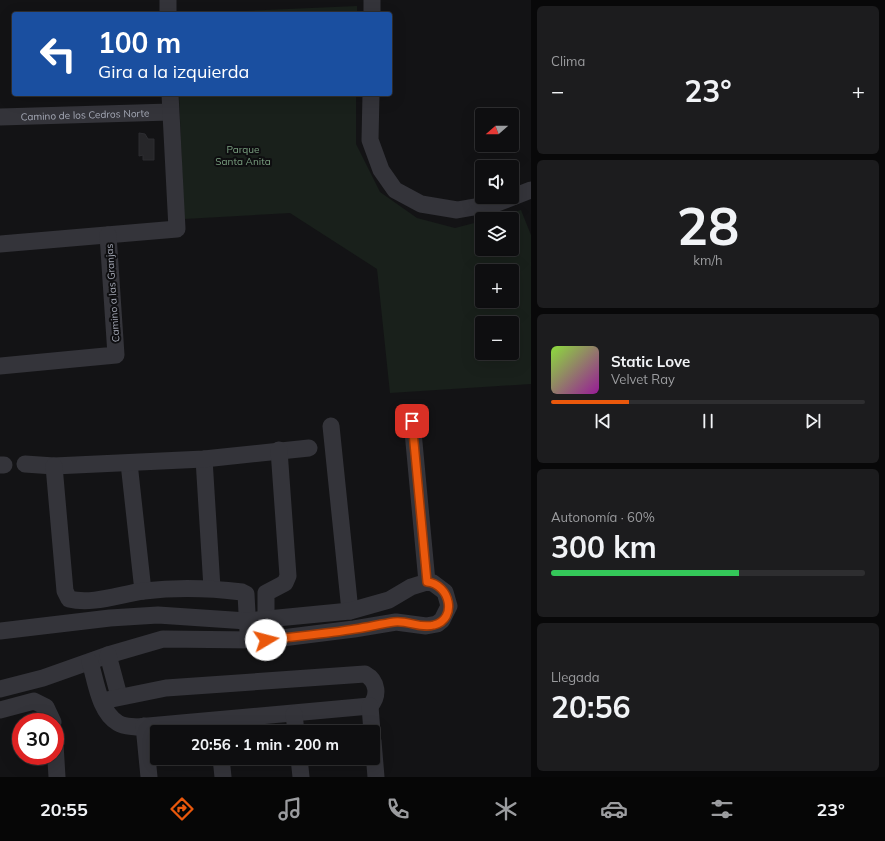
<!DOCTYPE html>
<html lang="es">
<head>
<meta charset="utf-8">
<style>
	body { margin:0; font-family:Mulish,sans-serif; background:#1c1c1e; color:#f1f3f6; height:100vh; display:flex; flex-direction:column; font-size:15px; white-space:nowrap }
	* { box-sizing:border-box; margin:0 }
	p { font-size:13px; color:#9b9c9f }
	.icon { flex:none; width:22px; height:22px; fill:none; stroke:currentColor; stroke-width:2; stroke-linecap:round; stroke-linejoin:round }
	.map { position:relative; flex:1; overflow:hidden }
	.details { display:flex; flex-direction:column; gap:6px; padding:6px; background:#080809; width:354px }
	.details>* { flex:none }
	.guide { position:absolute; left:12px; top:12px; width:380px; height:84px; border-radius:4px; box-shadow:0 4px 16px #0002,0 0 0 1px #2e2e30; background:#1a4fa0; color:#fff; overflow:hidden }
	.needle { width:26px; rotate:250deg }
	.buttons { position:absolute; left:475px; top:108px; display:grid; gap:8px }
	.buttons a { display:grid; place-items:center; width:44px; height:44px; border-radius:4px; background:#0e0e10; box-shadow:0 4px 16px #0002,0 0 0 1px #2e2e30; font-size:20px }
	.speed { position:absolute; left:12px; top:713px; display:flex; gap:8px; font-size:20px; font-weight:700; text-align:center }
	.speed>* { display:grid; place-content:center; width:52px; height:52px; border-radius:50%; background:#0e0e10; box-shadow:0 4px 16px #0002,0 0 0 1px #2e2e30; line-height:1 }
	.speed .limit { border:6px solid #d22; background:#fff; color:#111 }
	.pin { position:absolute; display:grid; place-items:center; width:34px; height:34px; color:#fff; margin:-17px; border-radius:8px; box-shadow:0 2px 6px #0006 }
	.me { position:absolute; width:44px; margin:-22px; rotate:82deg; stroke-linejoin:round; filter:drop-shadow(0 0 3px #0008) }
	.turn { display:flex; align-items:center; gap:14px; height:84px; padding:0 20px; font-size:18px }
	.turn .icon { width:52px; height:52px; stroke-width:2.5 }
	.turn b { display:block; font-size:28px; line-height:34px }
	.big { font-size:30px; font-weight:700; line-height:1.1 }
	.details .widget { flex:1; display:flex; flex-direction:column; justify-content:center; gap:6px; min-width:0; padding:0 14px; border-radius:6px; background:#1c1c1e }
	.details .dial { align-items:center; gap:0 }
	.dial b { font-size:52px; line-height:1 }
	.song { display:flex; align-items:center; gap:12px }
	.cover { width:48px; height:48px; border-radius:6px; background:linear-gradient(135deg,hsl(90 70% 55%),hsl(300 70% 35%)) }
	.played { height:4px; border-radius:2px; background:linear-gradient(90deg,#ea580c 25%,#2e2e30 25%) }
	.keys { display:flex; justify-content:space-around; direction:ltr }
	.heat { display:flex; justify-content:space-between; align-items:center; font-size:22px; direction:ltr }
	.charge { height:6px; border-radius:3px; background:linear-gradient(90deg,#34c759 60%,#2e2e30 0) }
	.trip { position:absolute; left:150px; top:725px; width:230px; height:40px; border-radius:4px; background:#0e0e10; box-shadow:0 4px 16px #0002,0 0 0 1px #2e2e30; font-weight:700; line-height:40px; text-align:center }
	.dock { display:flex; height:64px; justify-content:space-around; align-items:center; background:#060606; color:#9b9c9f }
	.dock .icon { width:28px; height:28px }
	.dock .active { color:#ea580c }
	.dock b { font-size:18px; color:#f1f3f6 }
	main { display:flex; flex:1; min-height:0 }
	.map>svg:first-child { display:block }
	.green { fill:#19201b; fill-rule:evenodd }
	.building { fill:#262629; stroke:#2d2d31 }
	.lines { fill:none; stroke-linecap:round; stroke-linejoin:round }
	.minor { stroke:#34343a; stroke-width:17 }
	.route-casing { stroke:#983908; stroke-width:10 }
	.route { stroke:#ea580c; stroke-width:7 }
	.labels { text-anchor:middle; stroke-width:4; stroke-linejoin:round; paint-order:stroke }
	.street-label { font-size:10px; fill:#a4a8b5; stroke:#0e0e10 }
	.park-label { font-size:10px; fill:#7ba181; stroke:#0e0e10 }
</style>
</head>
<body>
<main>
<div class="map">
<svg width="531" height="777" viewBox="0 0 531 777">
	<rect width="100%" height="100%" fill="#131315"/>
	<g class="green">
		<path d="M357 6V14H176Z"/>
		<path d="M179 94H356V144L380 192 417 218 455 228 482 221V249H512V219H490L521 210 531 235V384L390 393 377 269 290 213 184 219ZM482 271H512V301H482ZM482 323H512V353H482Z"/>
	</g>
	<path class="building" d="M139 133 145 134 148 139H154V160H143V155L139 156Z"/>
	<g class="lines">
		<g class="minor">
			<path d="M168 0V14"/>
			<path d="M372 14V0"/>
			<path d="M371 94 370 140 381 170 395 190 421 204 457 210 497 203 531 190"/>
			<path id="s1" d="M0 117 170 112"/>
			<path d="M0 244 177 229 170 94"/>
			<path d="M0 366 116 355 108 235"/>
			<path d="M412 421 427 582"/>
			<path d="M331 426 350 611"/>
			<path d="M204 459 212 588"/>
			<path d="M129 463 143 591"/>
			<path d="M25 464 54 466 204 459 309 448"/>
			<path d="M0 465H4"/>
			<path d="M54 466 65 591 69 599C93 605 120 594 144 591 178 587 209 588 242 592L246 594 248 632"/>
			<path d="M266 628V593L285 583 288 576 279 450"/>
			<path d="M0 631 110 618 158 615 247 621 350 611 389 600 411 587 427 582 433 583 445 592 449 606 442 620 437 624 426 626 396 622 354 629 266 640 163 639 108 655 43 678 0 689"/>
			<path d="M108 655 119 696"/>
			<path d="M90 662C96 681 99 712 118 723 124 727 130 726 137 727L370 706C379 696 378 681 365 674L166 688 102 701"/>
			<path d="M370 706 372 732"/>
			<path d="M0 710 34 701 46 707 53 722"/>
			<path d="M294 714 296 732"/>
			<path d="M144 726 149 777"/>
			<path d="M373 741 376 777"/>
			<path d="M55 744 57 777"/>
			<path d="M221 758 223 777"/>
			<path d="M299 758 301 777"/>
		</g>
	</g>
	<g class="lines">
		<defs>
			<path id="route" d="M266 640C296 636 326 634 355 629 368 627 381 624 394 622 408 620 420 629 434 625 458 619 450 584 427 582L412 421"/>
		</defs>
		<use href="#route" class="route-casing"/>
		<use href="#route" class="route"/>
	</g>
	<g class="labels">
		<g class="street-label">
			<text dy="4" stroke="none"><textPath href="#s1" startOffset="85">Camino de los Cedros Norte</textPath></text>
			<text transform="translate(112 293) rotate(-94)" y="4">Camino a las Granjas</text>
		</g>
		<g class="park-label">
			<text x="243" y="153">Parque<tspan x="243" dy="12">Santa Anita</tspan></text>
		</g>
	</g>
</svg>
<div class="buttons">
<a><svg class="needle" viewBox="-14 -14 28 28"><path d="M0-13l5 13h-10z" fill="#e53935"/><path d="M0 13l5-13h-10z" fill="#9b9c9f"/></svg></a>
<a><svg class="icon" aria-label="sound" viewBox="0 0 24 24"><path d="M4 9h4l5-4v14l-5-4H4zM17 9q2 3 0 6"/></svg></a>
<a><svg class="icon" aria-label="layers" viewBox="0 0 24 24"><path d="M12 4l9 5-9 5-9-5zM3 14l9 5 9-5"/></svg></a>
<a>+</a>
<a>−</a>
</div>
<div class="speed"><div class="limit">30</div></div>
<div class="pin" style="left:412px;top:421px;background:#d93025"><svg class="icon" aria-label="arrive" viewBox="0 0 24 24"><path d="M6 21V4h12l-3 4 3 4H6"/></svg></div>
<svg class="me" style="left:266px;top:640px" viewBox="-20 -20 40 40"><circle r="19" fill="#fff"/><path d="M0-13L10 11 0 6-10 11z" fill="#ea580c"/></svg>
<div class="trip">20:56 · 1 min · 200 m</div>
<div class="guide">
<div class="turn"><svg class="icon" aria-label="left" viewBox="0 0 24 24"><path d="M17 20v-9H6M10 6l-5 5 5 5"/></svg><div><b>100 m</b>Gira a la izquierda</div></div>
</div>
</div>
<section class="details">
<div class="widget"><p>Clima</p>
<div class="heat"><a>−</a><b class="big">23°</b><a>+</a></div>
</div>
<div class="widget dial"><b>28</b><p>km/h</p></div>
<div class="widget">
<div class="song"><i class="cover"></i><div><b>Static Love</b><p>Velvet Ray</p></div></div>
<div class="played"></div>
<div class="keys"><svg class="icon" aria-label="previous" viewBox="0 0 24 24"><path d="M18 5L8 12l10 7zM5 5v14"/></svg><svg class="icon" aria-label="pause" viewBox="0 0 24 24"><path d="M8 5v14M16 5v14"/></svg><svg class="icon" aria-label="next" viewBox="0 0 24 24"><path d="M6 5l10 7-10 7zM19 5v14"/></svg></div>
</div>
<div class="widget"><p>Autonomía · 60%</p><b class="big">300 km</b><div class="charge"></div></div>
<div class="widget"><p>Llegada</p><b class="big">20:56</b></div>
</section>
</main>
<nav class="dock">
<b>20:55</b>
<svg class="icon active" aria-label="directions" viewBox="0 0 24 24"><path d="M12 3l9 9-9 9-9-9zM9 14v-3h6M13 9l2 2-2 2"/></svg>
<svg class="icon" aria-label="music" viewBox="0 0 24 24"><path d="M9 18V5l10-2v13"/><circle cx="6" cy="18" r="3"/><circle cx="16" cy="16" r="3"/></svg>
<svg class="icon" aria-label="phone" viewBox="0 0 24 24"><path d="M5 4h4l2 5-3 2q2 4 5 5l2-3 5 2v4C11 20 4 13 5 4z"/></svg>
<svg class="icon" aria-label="climate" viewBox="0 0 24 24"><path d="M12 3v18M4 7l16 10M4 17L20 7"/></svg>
<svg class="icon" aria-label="car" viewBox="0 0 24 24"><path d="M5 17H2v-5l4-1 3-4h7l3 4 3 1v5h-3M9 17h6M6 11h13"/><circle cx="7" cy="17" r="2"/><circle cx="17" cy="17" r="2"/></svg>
<svg class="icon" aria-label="filters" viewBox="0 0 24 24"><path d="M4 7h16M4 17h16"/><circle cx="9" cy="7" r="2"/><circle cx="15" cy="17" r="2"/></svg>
<b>23°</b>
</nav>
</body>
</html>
